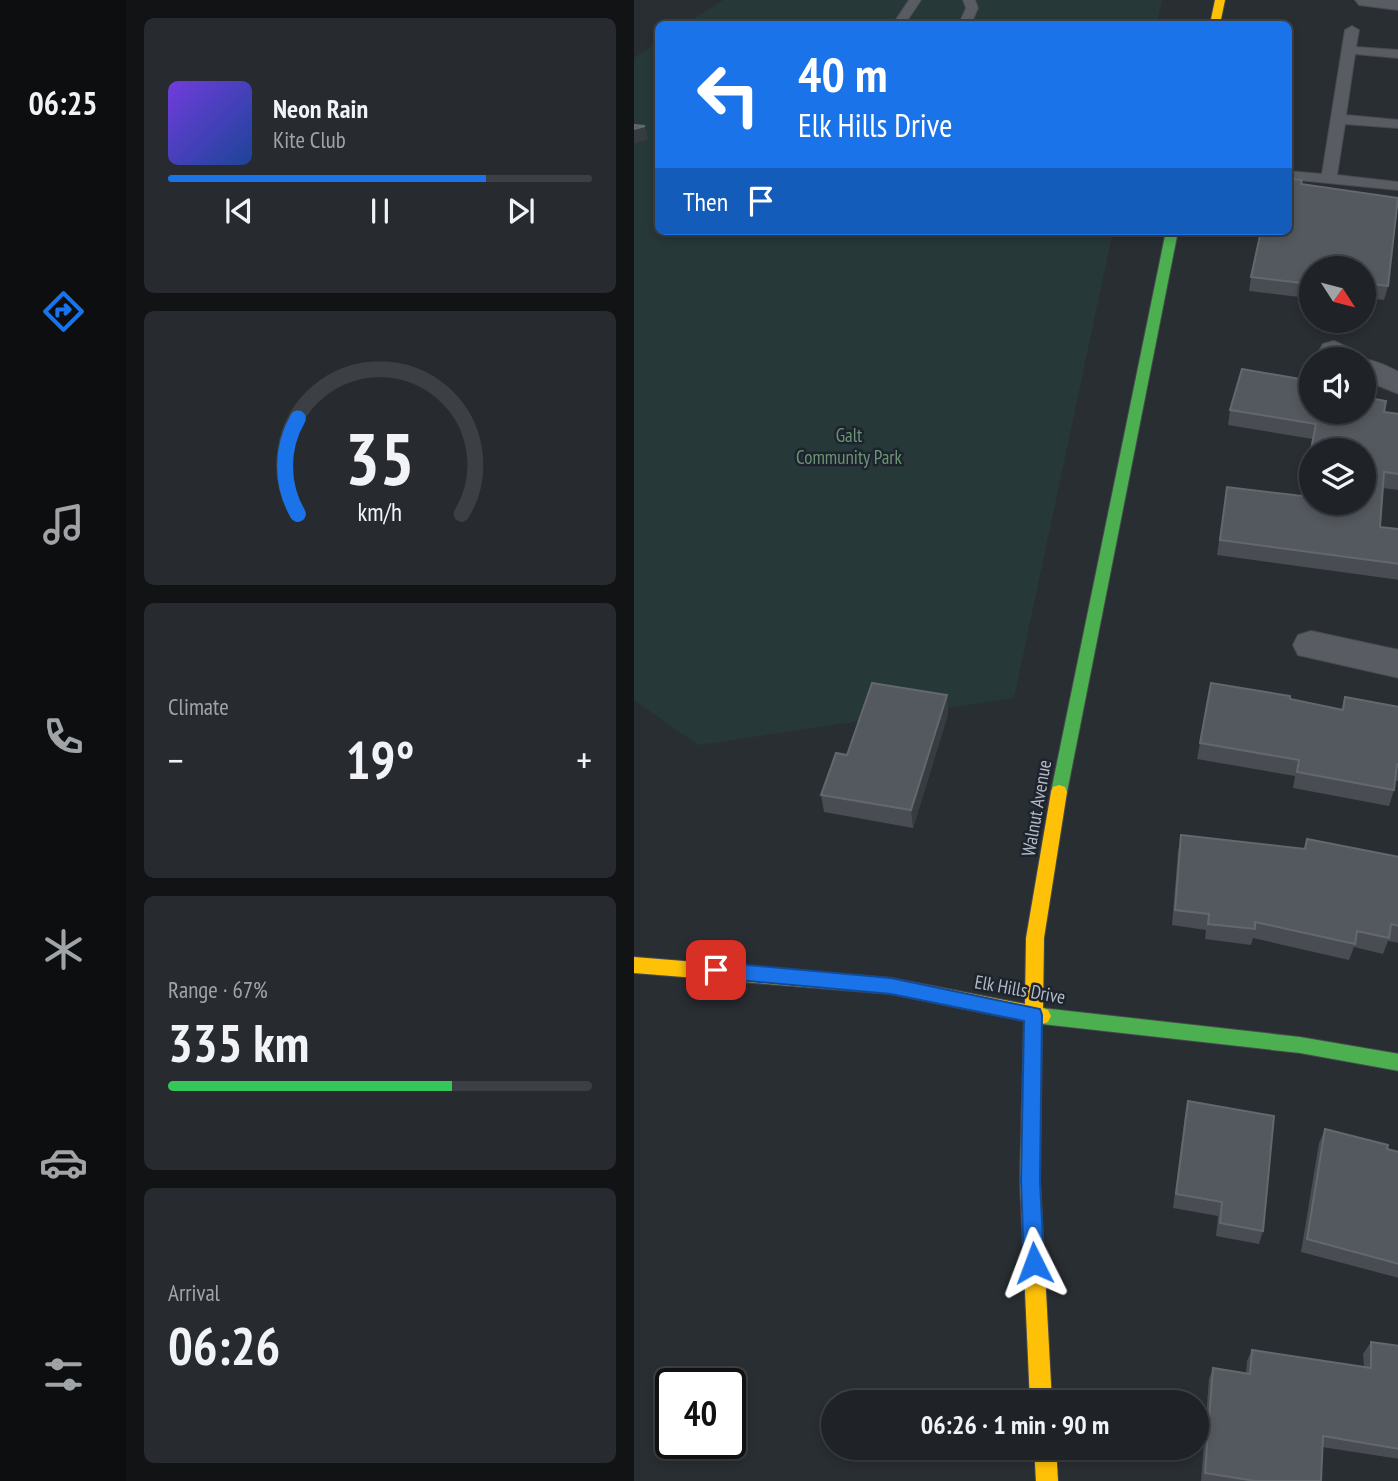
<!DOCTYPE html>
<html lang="en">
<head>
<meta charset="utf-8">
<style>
	body { margin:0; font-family:"PT Sans Narrow",sans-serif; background:#272a2e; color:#f1f3f6; height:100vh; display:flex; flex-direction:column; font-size:26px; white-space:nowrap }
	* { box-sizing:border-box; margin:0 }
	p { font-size:23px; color:#a1a4a7 }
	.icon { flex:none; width:38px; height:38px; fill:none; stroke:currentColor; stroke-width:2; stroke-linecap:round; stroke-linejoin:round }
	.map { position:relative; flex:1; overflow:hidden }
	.drawer { display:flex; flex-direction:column; gap:18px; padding:18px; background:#111315; width:508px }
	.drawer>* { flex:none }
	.banner { position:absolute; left:21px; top:21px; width:637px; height:214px; border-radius:10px; box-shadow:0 4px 10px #0003,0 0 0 2px #3c3f43; background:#1a73e8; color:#fff; overflow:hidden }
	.needle { width:46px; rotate:126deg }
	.fabs { position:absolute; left:665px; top:256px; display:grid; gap:14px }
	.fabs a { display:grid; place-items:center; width:77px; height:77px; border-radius:50%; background:#1f2226; box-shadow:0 4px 10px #0003,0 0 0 2px #3c3f43; font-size:35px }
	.speed { position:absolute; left:21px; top:1368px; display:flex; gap:14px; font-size:35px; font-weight:700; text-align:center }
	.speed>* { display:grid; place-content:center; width:91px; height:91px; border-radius:50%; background:#1f2226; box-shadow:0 4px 10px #0003,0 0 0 2px #3c3f43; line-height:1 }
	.speed .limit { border:4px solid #111; border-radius:10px; background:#fff; color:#111 }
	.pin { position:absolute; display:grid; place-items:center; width:60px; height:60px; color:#fff; margin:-30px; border-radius:14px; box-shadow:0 4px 10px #0006 }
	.me { position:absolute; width:77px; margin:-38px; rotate:357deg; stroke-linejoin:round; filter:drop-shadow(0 0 5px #0008) }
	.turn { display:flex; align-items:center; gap:24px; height:147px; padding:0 28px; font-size:32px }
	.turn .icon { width:91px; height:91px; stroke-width:2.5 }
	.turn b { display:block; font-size:49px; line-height:60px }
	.then { display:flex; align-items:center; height:66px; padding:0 28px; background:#0003; gap:14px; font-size:26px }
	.big { font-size:52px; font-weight:600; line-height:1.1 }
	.drawer .widget { flex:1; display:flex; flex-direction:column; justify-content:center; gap:10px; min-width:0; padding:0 24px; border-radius:10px; background:#272a2e }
	.drawer .dial { align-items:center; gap:0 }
	.dial svg { height:182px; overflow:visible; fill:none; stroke:#3c3f43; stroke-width:7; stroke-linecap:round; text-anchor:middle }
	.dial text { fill:#f1f3f6; stroke:none }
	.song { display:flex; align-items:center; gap:21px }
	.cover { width:84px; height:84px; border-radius:10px; background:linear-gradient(135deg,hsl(260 70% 55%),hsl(220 70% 35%)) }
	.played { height:7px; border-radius:4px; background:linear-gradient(90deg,#1a73e8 75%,#3c3f43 75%) }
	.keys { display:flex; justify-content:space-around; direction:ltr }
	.heat { display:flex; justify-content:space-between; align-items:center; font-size:38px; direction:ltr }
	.charge { height:10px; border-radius:5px; background:linear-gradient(90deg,#34c759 67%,#3c3f43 0) }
	.trip { position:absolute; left:187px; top:1390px; width:388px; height:70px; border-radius:35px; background:#1f2226; box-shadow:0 4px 10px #0003,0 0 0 2px #3c3f43; font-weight:600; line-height:70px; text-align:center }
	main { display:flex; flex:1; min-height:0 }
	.tab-bar { display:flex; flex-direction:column; width:126px; justify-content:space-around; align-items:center; background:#0c0e0f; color:#a1a4a7 }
	.tab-bar .icon { width:49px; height:49px }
	.tab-bar .active { color:#1a73e8 }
	.tab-bar b { font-size:32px; color:#f1f3f6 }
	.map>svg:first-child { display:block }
	.green { fill:#273839 }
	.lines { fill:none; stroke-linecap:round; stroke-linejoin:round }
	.lane-casing { stroke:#474a4e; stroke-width:2 }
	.street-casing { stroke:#474a4e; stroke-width:2 }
	.fast-casing { stroke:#474a4e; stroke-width:2 }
	.slow-casing { stroke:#474a4e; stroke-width:2 }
	.lane { fill:#595c62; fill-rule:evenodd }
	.street { fill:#595c62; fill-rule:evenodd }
	.fast { fill:#4caf50; fill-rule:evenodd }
	.slow { fill:#ffc107; fill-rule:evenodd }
	.wall { fill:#494d53 }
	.shaded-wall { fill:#373c41 }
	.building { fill:#54595f; stroke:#63686f; stroke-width:2; fill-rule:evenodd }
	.route { fill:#1a73e8; stroke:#114b97; stroke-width:2 }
	.labels { text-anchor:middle; stroke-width:5; stroke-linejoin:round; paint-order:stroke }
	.park-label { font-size:19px; fill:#6c9474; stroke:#1d242e }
	.street-label { font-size:19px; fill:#b3bac5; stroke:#1d242e }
</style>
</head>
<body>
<main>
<nav class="tab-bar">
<b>06:25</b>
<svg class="icon active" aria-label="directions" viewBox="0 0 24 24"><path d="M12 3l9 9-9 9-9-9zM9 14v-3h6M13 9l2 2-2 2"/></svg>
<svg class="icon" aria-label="music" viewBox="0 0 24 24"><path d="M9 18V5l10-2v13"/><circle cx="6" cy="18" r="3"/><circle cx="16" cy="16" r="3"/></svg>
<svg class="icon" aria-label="phone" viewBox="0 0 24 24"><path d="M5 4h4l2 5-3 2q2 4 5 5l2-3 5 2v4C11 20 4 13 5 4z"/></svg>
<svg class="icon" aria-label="climate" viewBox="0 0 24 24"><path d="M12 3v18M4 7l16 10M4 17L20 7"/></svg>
<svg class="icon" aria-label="car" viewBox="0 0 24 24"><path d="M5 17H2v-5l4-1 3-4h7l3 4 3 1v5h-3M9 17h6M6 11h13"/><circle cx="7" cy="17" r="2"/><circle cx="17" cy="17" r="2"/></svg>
<svg class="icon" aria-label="filters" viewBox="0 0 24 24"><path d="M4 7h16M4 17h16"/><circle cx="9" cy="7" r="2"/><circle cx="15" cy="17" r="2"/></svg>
</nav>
<section class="drawer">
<div class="widget">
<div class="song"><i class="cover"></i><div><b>Neon Rain</b><p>Kite Club</p></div></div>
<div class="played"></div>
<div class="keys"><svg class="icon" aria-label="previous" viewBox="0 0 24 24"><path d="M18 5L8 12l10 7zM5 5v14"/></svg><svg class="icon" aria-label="pause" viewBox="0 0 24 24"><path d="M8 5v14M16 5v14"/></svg><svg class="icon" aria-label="next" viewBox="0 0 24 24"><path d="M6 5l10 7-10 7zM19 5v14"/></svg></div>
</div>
<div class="widget dial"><svg viewBox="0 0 100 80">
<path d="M14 69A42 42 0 1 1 86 69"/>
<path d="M14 69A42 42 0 0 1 14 27" stroke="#1a73e8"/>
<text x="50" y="56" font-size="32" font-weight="700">35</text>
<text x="50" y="72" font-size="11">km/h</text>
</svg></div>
<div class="widget"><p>Climate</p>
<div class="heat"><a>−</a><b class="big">19°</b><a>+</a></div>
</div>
<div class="widget"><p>Range · 67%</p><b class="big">335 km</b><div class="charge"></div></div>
<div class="widget"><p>Arrival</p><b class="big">06:26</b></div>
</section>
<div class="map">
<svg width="765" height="1481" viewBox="0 0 765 1481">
	<rect width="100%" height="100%" fill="#292e33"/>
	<g class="green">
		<path d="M89 0H528L523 24H51Z"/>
		<path d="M24 42V231H479L380 698 64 745 0 700V58Z"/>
	</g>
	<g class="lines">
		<defs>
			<g id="lane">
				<path d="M275 0H287L271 24H259Z"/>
				<path d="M329 0H341L344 8 337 24H325L332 8Z"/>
				<path d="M718 26 725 30 722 47 765 50V58L721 54 712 115 765 120V128L711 124 703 175 765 182V190L654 179V171L688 174 711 30Z"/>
			</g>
			<g id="street">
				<path d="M721 0H765V10L725 5Z"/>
				<path d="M700 341 724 352 728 359C741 360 753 366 765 372V394L730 380V359H691L685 351 689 344Z"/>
				<path d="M677 631 765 650V678L664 655 659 645 664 635Z"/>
			</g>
			<g id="fast">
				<path d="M532 231H544L433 792 431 797H419L417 792Z"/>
				<path d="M408 1008 666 1037 765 1054V1071L666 1053 408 1024 402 1022 399 1016 402 1010Z"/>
			</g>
			<g id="slow">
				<path d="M581 0H591L586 24H576Z"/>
				<path d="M425 785 431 787 433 792 410 938 409 1008 414 1010 417 1016 414 1022 408 1024 406 1181 418 1402H396L386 1181 390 1021 257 994 0 973V957L257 978 391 1004 392 938 417 792 419 787Z"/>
				<path d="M400 1447H422L424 1481H402Z"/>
			</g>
		</defs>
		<use href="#lane" class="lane-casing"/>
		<use href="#street" class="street-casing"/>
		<use href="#fast" class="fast-casing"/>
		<use href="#slow" class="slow-casing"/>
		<use href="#lane" class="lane"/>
		<use href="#street" class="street"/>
		<use href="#fast" class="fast"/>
		<use href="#slow" class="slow"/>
	</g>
	<g class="wall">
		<path d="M667 184 754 286 750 300 730 297V268H677V290H675L674 298 615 291 617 277Z"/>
		<path d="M670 388 750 412 765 414V490L749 488 746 527 765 529V580L583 555 593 487 668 496 679 439 594 425 596 410Z"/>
		<path d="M313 695 314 714 279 828 190 812 187 795 213 755Z"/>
		<path d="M711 697 765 707V781H761L760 790 755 806 659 788 661 776 563 759 566 743 656 699 708 709Z"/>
		<path d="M547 835 670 849 673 839 765 857V943L754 941 749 954 720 947 715 960 619 938 617 945 571 939 572 930 538 925 544 852Z"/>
		<path d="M554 1101 629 1231 625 1244 582 1236 584 1216 539 1208 551 1116Z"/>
		<path d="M691 1129 765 1152V1278L667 1252 685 1143Z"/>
		<path d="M737 1342 765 1346V1459L688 1447 687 1481H567L575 1379 579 1368 612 1373 613 1361 618 1350 730 1367 729 1354Z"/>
	</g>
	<g class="shaded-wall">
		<path d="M11 126 14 139 0 144V129Z"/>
		<path d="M313 695 314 714 279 828 277 810Z"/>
	</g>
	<g class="building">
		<path d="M0 125 11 126 0 129Z"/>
		<path d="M654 179 668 180 667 184 764 198 754 286 730 283V268H677L676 284 617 277 627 231H654Z"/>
		<path d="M608 369 672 380 670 388 677 389V411H730V397L752 401 750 412 765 414V474L750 472 746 527 765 529V564L586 540 593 487 668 496 682 424 596 410ZM677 450H730V502H677Z"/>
		<path d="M238 683 313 695 277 810 187 795 202 753 213 755Z"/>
		<path d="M577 683 656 696V699L709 710 711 697 765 707V764H763L760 790 663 772 665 760 566 743Z"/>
		<path d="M547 835 671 849 673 839 765 857V926L757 924 755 938 723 931 721 944 621 922V929L574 924 575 914 541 910Z"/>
		<path d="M554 1101 640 1116 629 1231 586 1223 588 1202 542 1194Z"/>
		<path d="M691 1129 754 1145 753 1149 765 1152V1264L673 1239Z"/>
		<path d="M737 1342 765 1346V1449L689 1436 687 1481H621L571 1473 579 1368 616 1374 618 1350 737 1368Z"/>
	</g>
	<path class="route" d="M82 962 257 978 406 1009 408 1015 406 1181 410 1263 407 1270 400 1273 393 1270 390 1263 387 1181 390 1021 257 994 82 978 75 976 73 970 75 965Z"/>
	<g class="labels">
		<g class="park-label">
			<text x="215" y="442">Galt<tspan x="215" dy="22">Community Park</tspan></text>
		</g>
		<g class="street-label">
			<text transform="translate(402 808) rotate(-80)" y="7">Walnut Avenue</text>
			<text transform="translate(386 989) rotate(10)" y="7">Elk Hills Drive</text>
		</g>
	</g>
</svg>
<div class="fabs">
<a><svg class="needle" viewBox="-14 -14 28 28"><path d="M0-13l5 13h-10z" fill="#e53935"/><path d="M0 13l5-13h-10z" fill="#a1a4a7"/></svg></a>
<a><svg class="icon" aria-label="sound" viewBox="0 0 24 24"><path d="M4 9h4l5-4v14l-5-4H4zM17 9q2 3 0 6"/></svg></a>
<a><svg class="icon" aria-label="layers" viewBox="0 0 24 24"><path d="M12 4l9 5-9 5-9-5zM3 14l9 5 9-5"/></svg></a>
</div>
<div class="speed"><div class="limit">40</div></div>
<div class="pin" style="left:82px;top:970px;background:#d93025"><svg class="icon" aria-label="arrive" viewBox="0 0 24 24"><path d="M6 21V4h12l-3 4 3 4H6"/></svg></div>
<svg class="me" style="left:400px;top:1263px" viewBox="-20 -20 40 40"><path d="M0-17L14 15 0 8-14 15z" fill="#1a73e8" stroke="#fff" stroke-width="4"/></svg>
<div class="trip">06:26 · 1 min · 90 m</div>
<div class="banner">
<div class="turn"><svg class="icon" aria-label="left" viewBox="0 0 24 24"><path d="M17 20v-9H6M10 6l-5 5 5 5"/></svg><div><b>40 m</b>Elk Hills Drive</div></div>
<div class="then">Then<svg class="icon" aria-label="arrive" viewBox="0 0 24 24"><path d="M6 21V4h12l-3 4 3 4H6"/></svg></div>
</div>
</div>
</main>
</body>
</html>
